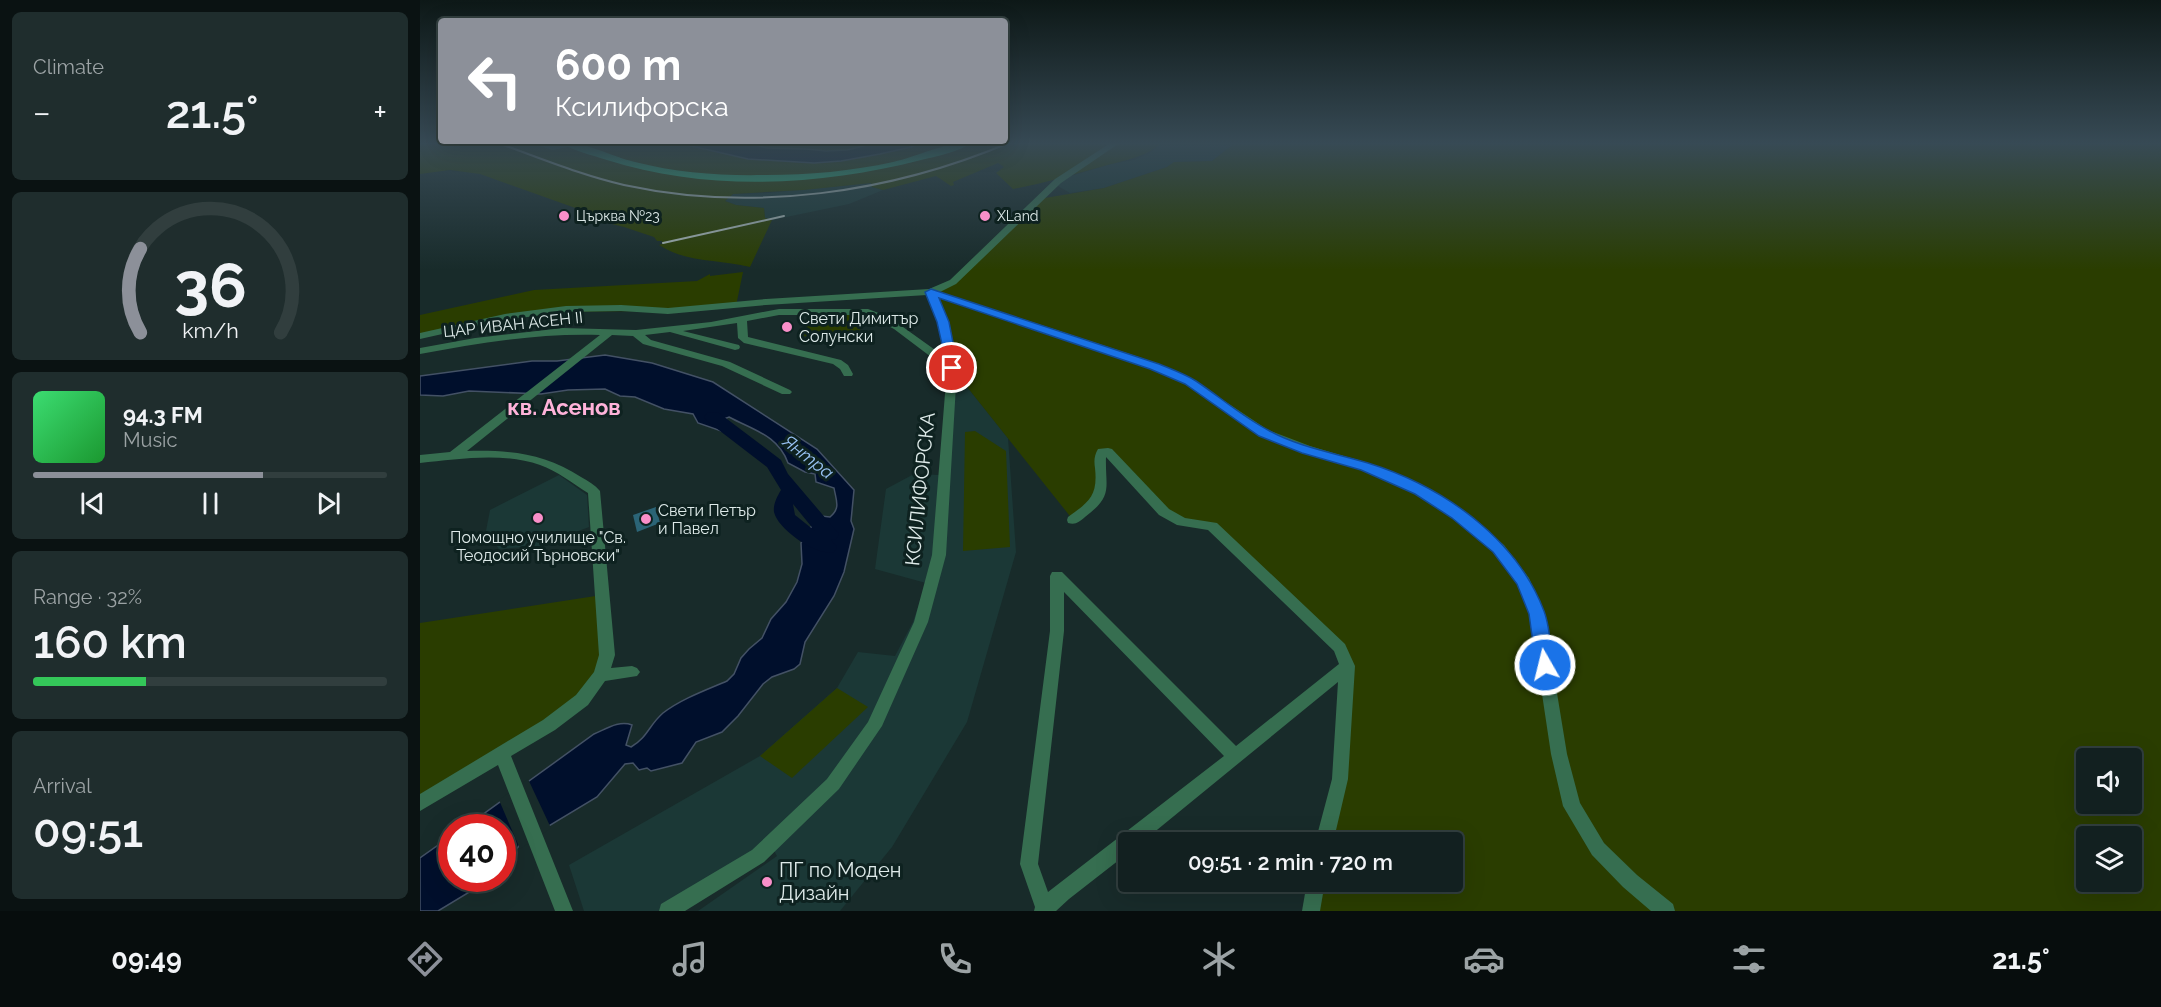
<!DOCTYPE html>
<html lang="en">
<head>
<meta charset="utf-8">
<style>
	body { margin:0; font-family:Raleway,sans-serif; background:#1f2d2d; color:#f1f3f6; height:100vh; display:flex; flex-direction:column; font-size:22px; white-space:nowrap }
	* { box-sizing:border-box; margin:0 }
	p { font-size:20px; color:#9ca3a5 }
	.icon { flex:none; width:33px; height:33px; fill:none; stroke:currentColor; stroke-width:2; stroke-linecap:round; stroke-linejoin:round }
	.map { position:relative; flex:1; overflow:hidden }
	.panel { display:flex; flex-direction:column; gap:12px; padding:12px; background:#0a1212; width:420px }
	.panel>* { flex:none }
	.hud { position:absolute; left:18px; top:18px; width:570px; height:126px; border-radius:6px; box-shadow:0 6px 24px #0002,0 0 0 2px #313e3e; background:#8c9099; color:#fff; overflow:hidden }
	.tools { position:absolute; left:1656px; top:748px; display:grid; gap:12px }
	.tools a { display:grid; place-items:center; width:66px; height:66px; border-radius:6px; background:#122020; box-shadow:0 6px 24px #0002,0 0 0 2px #313e3e; font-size:30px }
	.speed { position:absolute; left:18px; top:814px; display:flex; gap:12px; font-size:30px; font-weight:700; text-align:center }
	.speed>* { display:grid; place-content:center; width:78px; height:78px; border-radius:50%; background:#122020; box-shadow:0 6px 24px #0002,0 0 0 2px #313e3e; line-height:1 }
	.speed .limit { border:9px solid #d22; background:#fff; color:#111 }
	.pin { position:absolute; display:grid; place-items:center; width:51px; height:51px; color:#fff; margin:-26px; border:3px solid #fff; border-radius:50%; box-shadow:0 2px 6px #0007 }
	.me { position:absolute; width:66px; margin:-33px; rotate:352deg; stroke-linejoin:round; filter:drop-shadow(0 0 4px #0008) }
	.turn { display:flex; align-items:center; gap:21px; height:126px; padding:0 18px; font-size:27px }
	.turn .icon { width:78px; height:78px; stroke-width:2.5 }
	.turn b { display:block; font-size:42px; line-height:51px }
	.big { font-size:45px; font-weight:600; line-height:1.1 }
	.panel .card { flex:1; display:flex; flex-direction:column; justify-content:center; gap:9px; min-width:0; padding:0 21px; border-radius:9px; background:#1f2d2d }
	.panel .dial { align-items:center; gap:0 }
	.dial svg { height:156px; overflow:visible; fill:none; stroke:#313e3e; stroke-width:7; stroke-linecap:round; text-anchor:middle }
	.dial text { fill:#f1f3f6; stroke:none }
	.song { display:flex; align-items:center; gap:18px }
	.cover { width:72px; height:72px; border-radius:9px; background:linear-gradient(135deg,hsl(140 70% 55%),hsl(130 70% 35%)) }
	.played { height:6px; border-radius:3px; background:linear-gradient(90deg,#8c9099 65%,#313e3e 65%) }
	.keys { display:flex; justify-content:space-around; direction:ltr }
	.heat { display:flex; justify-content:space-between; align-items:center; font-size:33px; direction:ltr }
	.charge { height:9px; border-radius:4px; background:linear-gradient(90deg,#34c759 32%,#313e3e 0) }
	.trip { position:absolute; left:698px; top:832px; width:345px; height:60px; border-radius:6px; background:#122020; box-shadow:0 6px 24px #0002,0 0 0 2px #313e3e; font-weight:600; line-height:60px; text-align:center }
	.menu { display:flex; height:96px; justify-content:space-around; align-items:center; background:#070d0d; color:#9ca3a5 }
	.menu .icon { width:42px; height:42px }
	.menu .current { color:#8c9099 }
	.menu b { font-size:27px; color:#f1f3f6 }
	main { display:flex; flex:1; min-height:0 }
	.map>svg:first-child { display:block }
	.built { fill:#1b3836 }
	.green { fill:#2a3d00; fill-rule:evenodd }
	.water { fill:#000f2c; stroke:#435165; stroke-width:1.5 }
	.pier { fill:#182b2a }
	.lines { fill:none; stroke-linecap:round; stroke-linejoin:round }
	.river { fill:#000f2c; fill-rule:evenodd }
	.building { fill:#2b6476 }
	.minor { fill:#366e50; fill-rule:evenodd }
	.major { fill:#2cb377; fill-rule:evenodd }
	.rail { stroke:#a5b3b2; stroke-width:2 }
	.route { fill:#1a73e8; stroke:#114b97; stroke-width:1.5 }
	.poi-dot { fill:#f98fc9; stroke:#0e2220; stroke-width:2 }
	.labels { text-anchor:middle; stroke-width:6; stroke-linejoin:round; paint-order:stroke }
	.far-poi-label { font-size:14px; fill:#deeae9; stroke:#0e2220; text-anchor:start }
	.poi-label { font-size:16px; fill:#deeae9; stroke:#0e2220; text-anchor:start }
	.street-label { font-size:16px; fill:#deeae9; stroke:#0e2220 }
	.water-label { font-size:18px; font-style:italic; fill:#98c2f3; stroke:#0e2220 }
	.near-street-label { font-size:20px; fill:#deeae9; stroke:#0e2220 }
	.near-poi-label { font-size:20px; fill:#deeae9; stroke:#0e2220; text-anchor:start }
	.district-label { font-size:22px; font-weight:bold; fill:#feb2d9; stroke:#0e2220 }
</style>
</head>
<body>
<main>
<section class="panel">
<div class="card"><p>Climate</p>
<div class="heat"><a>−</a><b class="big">21.5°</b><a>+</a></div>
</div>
<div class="card dial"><svg viewBox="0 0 100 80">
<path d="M14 69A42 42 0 1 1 86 69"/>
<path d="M14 69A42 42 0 0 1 14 26" stroke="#8c9099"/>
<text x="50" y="56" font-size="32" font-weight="700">36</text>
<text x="50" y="72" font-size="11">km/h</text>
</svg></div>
<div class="card">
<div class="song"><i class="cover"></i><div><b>94.3 FM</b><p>Music</p></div></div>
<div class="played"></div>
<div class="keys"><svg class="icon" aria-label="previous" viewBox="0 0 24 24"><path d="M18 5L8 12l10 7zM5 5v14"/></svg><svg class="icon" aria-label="pause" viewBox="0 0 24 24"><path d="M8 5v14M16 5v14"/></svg><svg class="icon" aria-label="next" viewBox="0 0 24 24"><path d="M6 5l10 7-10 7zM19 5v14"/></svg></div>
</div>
<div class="card"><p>Range · 32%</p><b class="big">160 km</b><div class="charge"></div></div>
<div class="card"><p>Arrival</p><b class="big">09:51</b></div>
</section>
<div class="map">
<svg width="1741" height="911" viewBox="0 0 1741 911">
	<rect width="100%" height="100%" fill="#182b2a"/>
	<g class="built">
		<path d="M743 142H816L792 161 754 162 747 167 684 188 650 193 631 182 691 164 714 160 730 153Z"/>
		<path d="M451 183 452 187 463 190 429 204 352 220 345 218 344 208 316 205 305 201 313 194 348 193Z"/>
		<path d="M532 368 588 438 596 552 547 722 472 847 420 911H278L357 856 350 844 245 911H164L149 865 340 756 417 688 438 652 475 656 493 622 506 583 455 569 466 489 494 474 520 475Z"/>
		<path d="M139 475 167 495 169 527 119 546 79 549 66 531 70 510Z"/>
	</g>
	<g class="green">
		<path d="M0 142H254L328 159 394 163 421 161 460 154 491 148 504 142H743C722 159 708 159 684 166 653 175 624 183 593 189L576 173 584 167 578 163 533 182 534 185 531 186 516 176 463 190 452 187 451 183 384 190 313 194 305 201 316 205 344 208 345 218 352 220 330 267C298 259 266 263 239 245L242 244V241H237L234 237 204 227 160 216 161 210 60 174 30 170 0 174Z"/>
		<path d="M323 142H460L427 150 406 151 386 148H347Z"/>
		<path d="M816 142H1741V911H891L896 882H1032V843H904L920 779V648L792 526 762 522 682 452 683 486 653 520 532 368 511 292 525 287 619 199 684 188 747 167 754 162 792 161ZM1666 759H1712V804H1666ZM1666 837H1712V882H1666Z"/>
		<path d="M323 272 316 306 229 311 122 312 0 336V315L114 290 277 281 290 274V276Z"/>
		<path d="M394 314 448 315 435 339 380 336Z"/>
		<path d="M555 431 586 451 590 547 543 551 545 432Z"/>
		<path d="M182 595 187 655 162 700 0 803V623Z"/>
		<path d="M417 688 448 707 372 778 340 756Z"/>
	</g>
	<g class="water">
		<path d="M254 142H323L347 148 386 149 406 151 427 150 460 142H504L491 147 460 154 421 161 394 163 328 159Z"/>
		<path d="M185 355 232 363 293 382 397 449 434 490 431 521 434 529 424 572 414 596 385 642 380 664 374 669 352 677 343 684 318 716 302 732 276 742 262 763 231 771 227 768 219 770 213 763 205 764 177 797 102 842 83 866 82 828H44L174 734C186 729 199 720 212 725L206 745 211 747C228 737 229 725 243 713 261 699 286 690 307 681L314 674 321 658 329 649 342 638 351 619 366 602 377 582 382 564 381 543 393 524V515L410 517C421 508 416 500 414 488L396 482 395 474 385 472 368 463C358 435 333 430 309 417L301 420 313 430 307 433 278 423 273 414 244 409 215 397 200 396 185 389 148 390 121 394 49 391 23 396 0 395V376L112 361H137Z"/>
		<path d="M31 836 32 879H71L18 911H0V858Z"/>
	</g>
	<path class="pier" d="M108 779 131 828 100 849 79 800Z"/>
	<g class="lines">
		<path class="river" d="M293 412 299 413 361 460 368 474 419 534 416 539 411 540 417 547 414 552C398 557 358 530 354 512 353 504 357 497 361 490L347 467 287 421 284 417 287 413ZM373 504 395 531 375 515Z"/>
	</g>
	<path class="building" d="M236 507 240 523 217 532 213 515Z"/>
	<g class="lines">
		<g class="minor">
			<path d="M107 142C116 142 124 145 132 146 141 146 149 141 157 145L133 150Z"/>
			<path d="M692 142H701L641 183 536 284 520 292 722 358 773 380 848 430 890 446 950 464 1005 487 1042 511 1084 545 1109 578 1124 614 1147 754 1160 803 1184 843 1217 875 1253 904 1255 911H1231L1203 887 1172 855 1143 806 1131 754 1110 614 1098 584 1074 551 1032 517 997 493 942 470 882 452 840 436 765 384 714 362 518 297 528 322 537 368 526 555 508 622 462 726 419 789 344 862 265 911H239L241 904 332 850 407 779 448 722 494 622 512 555 527 369 474 329 448 315H359L327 321 328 337 421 360 428 365 433 374 432 376H424L420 369 413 364 324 343 318 338 317 323 263 331 319 345 320 347 319 349 315 350 250 332 225 335 231 340 310 362 370 390 372 392 370 394H362L302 366 223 344 213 336 192 335 47 451C90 450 124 453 161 477 168 481 175 485 180 491L195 655 191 668 212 666 217 668 220 672 217 676 185 681 168 705 135 730 91 756 153 911H135L78 765 0 811V794L123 720 156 695 174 672 179 655 168 493C152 483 137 471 120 465 83 452 38 459 0 463V455L30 452 180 335C119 333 59 343 0 354V348L55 338 143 328 216 330 291 322 359 309H448L469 317 525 357 518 322 507 295 346 305 248 314 201 311 146 312 85 320 0 339V333L85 314 146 306 201 305 248 308 346 299 509 289 530 280 635 179Z"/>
			<path d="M688 448 692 449 749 509 765 518 797 523 925 644 935 666 928 779 913 843H895L912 779 918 682 721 843H708V853L649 899 636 911H614L615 907 600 864 630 631V576L632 572H642L816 746 919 664 914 651 788 530 757 525 739 515 686 457C685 488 694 495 665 517 659 522 656 525 648 523L647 520 648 517C669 502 678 496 675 468 674 461 674 456 678 449ZM644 592 804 756 628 892 618 864 644 631Z"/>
			<path d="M887 882H905L900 911H882Z"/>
		</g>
		<path class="major" d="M141 142C166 142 190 156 215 162 258 173 302 176 346 175 389 175 432 171 473 162 499 156 526 142 552 142 540 152 517 156 501 160 401 186 287 192 187 160 172 155 152 151 141 142Z"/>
		<g class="rail">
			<path d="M75 142C118 157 160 175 204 185 333 213 471 193 591 142"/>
			<path d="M243 243 364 216"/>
		</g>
	</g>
	<linearGradient id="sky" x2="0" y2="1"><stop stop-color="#0d1817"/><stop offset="0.53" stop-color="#374a55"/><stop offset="1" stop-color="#374a55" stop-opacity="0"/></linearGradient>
	<rect width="1741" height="270" fill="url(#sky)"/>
	<path class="route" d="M511 289 739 364C751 369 765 374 776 381 800 397 823 417 848 430 878 447 915 453 948 463 1022 486 1096 537 1124 611 1130 627 1131 648 1133 665L1131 670 1125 672 1119 670 1116 665 1109 614 1097 584 1073 552 1032 518 995 494 941 470 882 453 839 436 765 384 730 369 519 298 529 322 538 368 532 372 528 371 517 322 505 292Z"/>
	<g class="poi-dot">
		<circle cx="144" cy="216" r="6"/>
		<circle cx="565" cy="216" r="6"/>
		<circle cx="367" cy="327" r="6"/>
		<circle cx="118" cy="518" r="6"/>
		<circle cx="226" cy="519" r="6"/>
		<circle cx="347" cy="882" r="6"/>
	</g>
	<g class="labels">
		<g class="far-poi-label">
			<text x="156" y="221">Църква №23</text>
			<text x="577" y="221">XLand</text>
		</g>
		<g class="poi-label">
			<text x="379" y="324">Свети Димитър<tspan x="379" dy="18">Солунски</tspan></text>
			<text x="238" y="516">Свети Петър<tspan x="238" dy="18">и Павел</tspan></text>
			<text x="118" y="543" text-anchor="middle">Помощно училище "Св.<tspan x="118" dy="18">Теодосий Търновски"</tspan></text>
		</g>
		<g class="street-label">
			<text transform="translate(93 324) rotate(-6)" y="6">ЦАР ИВАН АСЕН II</text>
		</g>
		<g class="water-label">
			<text transform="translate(388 457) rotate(38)" y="6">Янтра</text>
		</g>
		<g class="near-street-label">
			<text transform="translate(500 489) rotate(-84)" y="7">КСИЛИФОРСКА</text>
		</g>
		<g class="near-poi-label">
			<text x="359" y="877">ПГ по Моден<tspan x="359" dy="23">Дизайн</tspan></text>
		</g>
		<g class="district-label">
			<text x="144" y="415">кв. Асенов</text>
		</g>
	</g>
</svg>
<div class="tools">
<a><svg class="icon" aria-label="sound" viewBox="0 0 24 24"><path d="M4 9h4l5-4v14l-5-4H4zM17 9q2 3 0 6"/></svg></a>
<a><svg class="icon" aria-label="layers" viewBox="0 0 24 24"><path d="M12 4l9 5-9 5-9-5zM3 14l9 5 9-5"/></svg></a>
</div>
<div class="speed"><div class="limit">40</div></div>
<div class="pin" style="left:532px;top:368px;background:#d93025"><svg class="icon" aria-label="arrive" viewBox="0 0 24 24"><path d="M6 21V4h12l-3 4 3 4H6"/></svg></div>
<svg class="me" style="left:1125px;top:665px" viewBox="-20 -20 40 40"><circle r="17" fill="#1a73e8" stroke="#fff" stroke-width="3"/><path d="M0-11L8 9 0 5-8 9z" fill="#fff"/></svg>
<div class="trip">09:51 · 2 min · 720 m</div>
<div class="hud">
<div class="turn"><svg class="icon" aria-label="left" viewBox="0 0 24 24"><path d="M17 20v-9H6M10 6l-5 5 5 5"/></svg><div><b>600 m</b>Ксилифорска</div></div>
</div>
</div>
</main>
<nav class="menu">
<b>09:49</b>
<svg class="icon current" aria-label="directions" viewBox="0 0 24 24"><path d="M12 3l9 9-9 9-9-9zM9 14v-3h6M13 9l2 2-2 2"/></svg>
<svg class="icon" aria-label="music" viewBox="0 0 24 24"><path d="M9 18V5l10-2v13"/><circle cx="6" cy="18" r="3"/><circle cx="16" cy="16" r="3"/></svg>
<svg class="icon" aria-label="phone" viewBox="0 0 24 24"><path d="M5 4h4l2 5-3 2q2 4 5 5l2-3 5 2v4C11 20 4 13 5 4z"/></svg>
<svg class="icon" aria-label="climate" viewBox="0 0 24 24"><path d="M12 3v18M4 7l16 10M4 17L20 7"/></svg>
<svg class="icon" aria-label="car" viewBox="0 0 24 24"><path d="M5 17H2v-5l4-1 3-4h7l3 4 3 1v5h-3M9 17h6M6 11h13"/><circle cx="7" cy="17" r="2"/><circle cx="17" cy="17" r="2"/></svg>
<svg class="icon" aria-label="filters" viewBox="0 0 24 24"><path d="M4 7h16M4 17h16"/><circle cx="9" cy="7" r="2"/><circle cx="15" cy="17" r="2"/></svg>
<b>21.5°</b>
</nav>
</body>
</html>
